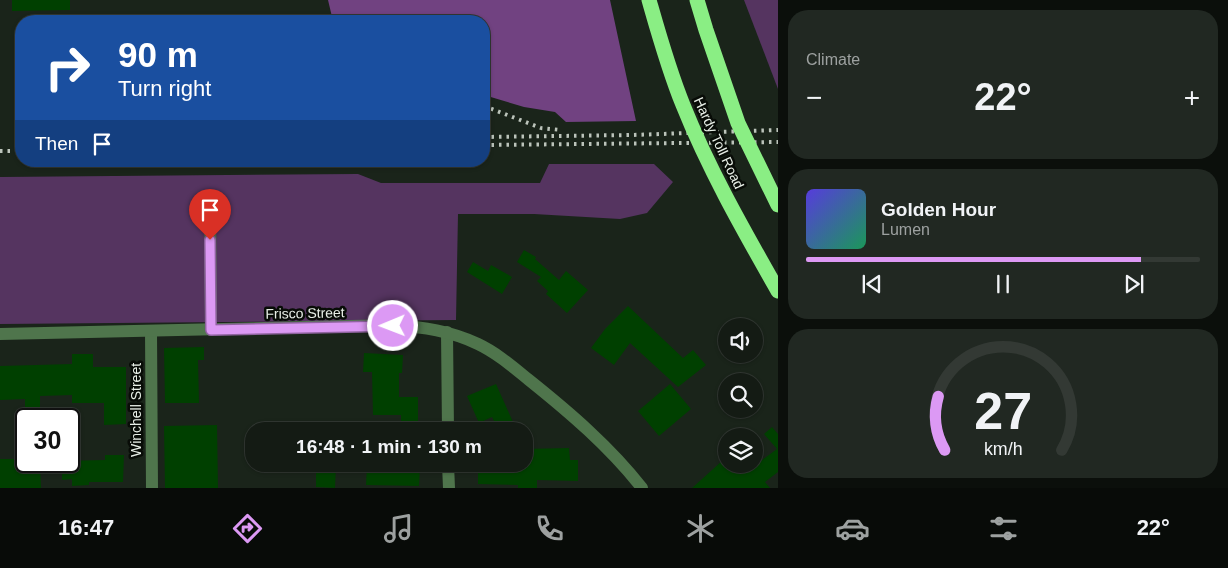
<!DOCTYPE html>
<html lang="en">
<head>
<meta charset="utf-8">
<style>
	body { margin:0; font-family:Arial,sans-serif; background:#212822; color:#f1f3f6; height:100vh; display:flex; flex-direction:column; font-size:19px; white-space:nowrap }
	* { box-sizing:border-box; margin:0 }
	p { font-size:16px; color:#9da1a0 }
	.icon { flex:none; width:28px; height:28px; fill:none; stroke:currentColor; stroke-width:2; stroke-linecap:round; stroke-linejoin:round }
	.map { position:relative; flex:1; overflow:hidden }
	.drawer { display:flex; flex-direction:column; gap:10px; padding:10px; background:#0b0f0b; width:450px }
	.drawer>* { flex:none }
	.top-card { position:absolute; left:15px; top:15px; width:475px; height:152px; border-radius:20px; box-shadow:0 1px 4px #0004,0 0 0 1px #333934; background:#1a4fa0; color:#fff; overflow:hidden }
	.controls { position:absolute; left:718px; top:318px; display:grid; gap:10px }
	.controls a { display:grid; place-items:center; width:45px; height:45px; border-radius:50%; background:#141b14; box-shadow:0 1px 4px #0004,0 0 0 1px #333934; font-size:25px }
	.speed { position:absolute; left:15px; top:408px; display:flex; gap:10px; font-size:25px; font-weight:700; text-align:center }
	.speed>* { display:grid; place-content:center; width:65px; height:65px; border-radius:50%; background:#141b14; box-shadow:0 1px 4px #0004,0 0 0 1px #333934; line-height:1 }
	.speed .limit { border:2px solid #111; border-radius:8px; background:#fff; color:#111 }
	.pin { position:absolute; display:grid; place-items:center; width:42px; height:42px; color:#fff; margin:-51px -21px; border-radius:50% 50% 50% 0; rotate:-45deg; box-shadow:0 0 5px #0007 }
	.pin .icon { rotate:45deg }
	.me { position:absolute; width:55px; margin:-28px; rotate:269deg; stroke-linejoin:round; filter:drop-shadow(0 0 4px #0008) }
	.turn { display:flex; align-items:center; gap:18px; height:105px; padding:0 20px; font-size:22px }
	.turn .icon { width:65px; height:65px; stroke-width:2.5 }
	.turn b { display:block; font-size:35px; line-height:42px }
	.then { display:flex; align-items:center; height:48px; padding:0 20px; background:#0003; gap:10px; font-size:19px }
	.big { font-size:38px; font-weight:800; line-height:1.1 }
	.drawer .tile { flex:1; display:flex; flex-direction:column; justify-content:center; gap:8px; min-width:0; padding:0 18px; border-radius:20px; background:#212822 }
	.drawer .dial { align-items:center; gap:0 }
	.dial svg { height:130px; overflow:visible; fill:none; stroke:#333934; stroke-width:7; stroke-linecap:round; text-anchor:middle }
	.dial text { fill:#f1f3f6; stroke:none }
	.song { display:flex; align-items:center; gap:15px }
	.cover { width:60px; height:60px; border-radius:8px; background:linear-gradient(135deg,hsl(250 70% 55%),hsl(150 70% 35%)) }
	.played { height:5px; border-radius:2px; background:linear-gradient(90deg,#dc99f4 85%,#333934 85%) }
	.keys { display:flex; justify-content:space-around; direction:ltr }
	.heat { display:flex; justify-content:space-between; align-items:center; font-size:28px; direction:ltr }
	.trip { position:absolute; left:245px; top:422px; width:288px; height:50px; border-radius:20px; background:#141b14; box-shadow:0 1px 4px #0004,0 0 0 1px #333934; font-weight:800; line-height:50px; text-align:center }
	.menu { display:flex; height:80px; justify-content:space-around; align-items:center; background:#080b08; color:#9da1a0 }
	.menu .icon { width:35px; height:35px }
	.menu .current { color:#dc99f4 }
	.menu b { font-size:22px; color:#f1f3f6 }
	main { display:flex; flex:1; min-height:0 }
	.map>svg:first-child { display:block }
	.green { fill:#553460 }
	.forest { fill:#714281 }
	.building { fill:#004000 }
	.lines { fill:none; stroke-linecap:round; stroke-linejoin:round }
	.minor { stroke:#4f754c; stroke-width:12 }
	.rail { stroke:#bcc4bb; stroke-width:4; stroke-dasharray:2.5 5; stroke-linecap:butt }
	.highway-bridge { stroke:#8aee84; stroke-width:15 }
	.route-casing { stroke:#8f639f; stroke-width:12 }
	.route { stroke:#dc99f4; stroke-width:9 }
	.labels { text-anchor:middle; stroke-width:5; stroke-linejoin:round; paint-order:stroke }
	.street-label { font-size:14px; fill:#e8efe7; stroke:#080c07 }
</style>
</head>
<body>
<main>
<div class="map">
<svg width="778" height="488" viewBox="0 0 778 488">
	<rect width="100%" height="100%" fill="#1a241a"/>
	<g class="green">
		<path d="M744 0H778V89Z"/>
		<path d="M549 164H654L673 182 647 213 620 219 534 214H458L456 320 0 324V177L358 174 381 183H540Z"/>
	</g>
	<path class="forest" d="M328 0H610L636 121 566 122 555 112 524 107 484 95V21H333Z"/>
	<g class="building">
		<path d="M12 0H70V10L12 11Z"/>
		<path d="M524 250 536 257 535 259 559 280 566 271 588 290 567 313 546 294 548 291 537 281 541 277 517 262Z"/>
		<path d="M473 262 488 271 491 265 512 277 502 294 467 272Z"/>
		<path d="M628 306 683 358 693 350 706 365 678 387 630 343 614 365 591 348 605 329Z"/>
		<path d="M204 347V360H198L199 403H165L164 348Z"/>
		<path d="M364 353 403 355 402 373H399V397H418V431H401V415H373L372 372H363Z"/>
		<path d="M72 354H93V367H126V424L104 425V403H72V395L40 396V419H25V399L0 400V366L72 364Z"/>
		<path d="M496 384 517 431H499L492 417 479 423 467 396Z"/>
		<path d="M670 384 691 409 659 436 638 411Z"/>
		<path d="M217 425 218 488H165L164 426Z"/>
		<path d="M772 427 778 434V472L765 482 770 488H692L722 461 733 473 743 464 750 469 777 449 764 434Z"/>
		<path d="M569 448 570 460H578V481L537 480V488H518V485L478 484V464H524V449Z"/>
		<path d="M105 455H124L123 482H89V485L72 486V479L62 480V461L105 460Z"/>
		<path d="M0 459H26V461H40L41 488H0Z"/>
		<path d="M316 464H336L335 488 316 487Z"/>
		<path d="M367 464H420L419 486 366 485Z"/>
	</g>
	<g class="lines">
		<g class="minor">
			<path d="M210 204 211 330"/>
			<path d="M151 331 152 488"/>
			<path d="M447 332 448 431"/>
			<path d="M0 334 393 325C423 327 451 331 478 344 497 353 513 367 529 380 569 412 610 447 642 488"/>
			<path d="M448 464 449 488"/>
		</g>
		<g class="rail">
			<path d="M484 106 541 128 561 130"/>
			<path d="M484 137 631 135 778 130"/>
			<path d="M484 145 778 142"/>
			<path d="M0 151H21"/>
		</g>
		<g class="highway-bridge">
			<path d="M649 0C659 35 669 71 683 105 709 170 744 231 778 291"/>
			<path d="M697 0 706 30 738 123 778 205"/>
		</g>
	</g>
	<g class="lines">
		<defs>
			<path id="route" d="M210 240 211 330 393 326"/>
		</defs>
		<use href="#route" class="route-casing"/>
		<use href="#route" class="route"/>
	</g>
	<g class="labels">
		<g class="street-label">
			<text transform="translate(719 143) rotate(65)" y="5">Hardy Toll Road</text>
			<text transform="translate(305 313) rotate(-1)" y="5">Frisco Street</text>
			<text transform="translate(136 410) rotate(-90)" y="5">Winchell Street</text>
		</g>
	</g>
</svg>
<div class="controls">
<a><svg class="icon" aria-label="sound" viewBox="0 0 24 24"><path d="M4 9h4l5-4v14l-5-4H4zM17 9q2 3 0 6"/></svg></a>
<a><svg class="icon" aria-label="search" viewBox="0 0 24 24"><circle cx="10" cy="10" r="6"/><path d="M15 15l6 6"/></svg></a>
<a><svg class="icon" aria-label="layers" viewBox="0 0 24 24"><path d="M12 4l9 5-9 5-9-5zM3 14l9 5 9-5"/></svg></a>
</div>
<div class="speed"><div class="limit">30</div></div>
<div class="pin" style="left:210px;top:240px;background:#d93025"><svg class="icon" aria-label="arrive" viewBox="0 0 24 24"><path d="M6 21V4h12l-3 4 3 4H6"/></svg></div>
<svg class="me" style="left:393px;top:326px" viewBox="-20 -20 40 40"><circle r="17" fill="#dc99f4" stroke="#fff" stroke-width="3"/><path d="M0-11L8 9 0 5-8 9z" fill="#fff"/></svg>
<div class="trip">16:48 · 1 min · 130 m</div>
<div class="top-card">
<div class="turn"><svg class="icon" aria-label="right" viewBox="0 0 24 24"><path d="M7 20v-9h11M14 6l5 5-5 5"/></svg><div><b>90 m</b>Turn right</div></div>
<div class="then">Then<svg class="icon" aria-label="arrive" viewBox="0 0 24 24"><path d="M6 21V4h12l-3 4 3 4H6"/></svg></div>
</div>
</div>
<section class="drawer">
<div class="tile"><p>Climate</p>
<div class="heat"><a>−</a><b class="big">22°</b><a>+</a></div>
</div>
<div class="tile">
<div class="song"><i class="cover"></i><div><b>Golden Hour</b><p>Lumen</p></div></div>
<div class="played"></div>
<div class="keys"><svg class="icon" aria-label="previous" viewBox="0 0 24 24"><path d="M18 5L8 12l10 7zM5 5v14"/></svg><svg class="icon" aria-label="pause" viewBox="0 0 24 24"><path d="M8 5v14M16 5v14"/></svg><svg class="icon" aria-label="next" viewBox="0 0 24 24"><path d="M6 5l10 7-10 7zM19 5v14"/></svg></div>
</div>
<div class="tile dial"><svg viewBox="0 0 100 80">
<path d="M14 69A42 42 0 1 1 86 69"/>
<path d="M14 69A42 42 0 0 1 10 36" stroke="#dc99f4"/>
<text x="50" y="56" font-size="32" font-weight="700">27</text>
<text x="50" y="72" font-size="11">km/h</text>
</svg></div>
</section>
</main>
<nav class="menu">
<b>16:47</b>
<svg class="icon current" aria-label="directions" viewBox="0 0 24 24"><path d="M12 3l9 9-9 9-9-9zM9 14v-3h6M13 9l2 2-2 2"/></svg>
<svg class="icon" aria-label="music" viewBox="0 0 24 24"><path d="M9 18V5l10-2v13"/><circle cx="6" cy="18" r="3"/><circle cx="16" cy="16" r="3"/></svg>
<svg class="icon" aria-label="phone" viewBox="0 0 24 24"><path d="M5 4h4l2 5-3 2q2 4 5 5l2-3 5 2v4C11 20 4 13 5 4z"/></svg>
<svg class="icon" aria-label="climate" viewBox="0 0 24 24"><path d="M12 3v18M4 7l16 10M4 17L20 7"/></svg>
<svg class="icon" aria-label="car" viewBox="0 0 24 24"><path d="M5 17H2v-5l4-1 3-4h7l3 4 3 1v5h-3M9 17h6M6 11h13"/><circle cx="7" cy="17" r="2"/><circle cx="17" cy="17" r="2"/></svg>
<svg class="icon" aria-label="filters" viewBox="0 0 24 24"><path d="M4 7h16M4 17h16"/><circle cx="9" cy="7" r="2"/><circle cx="15" cy="17" r="2"/></svg>
<b>22°</b>
</nav>
</body>
</html>
